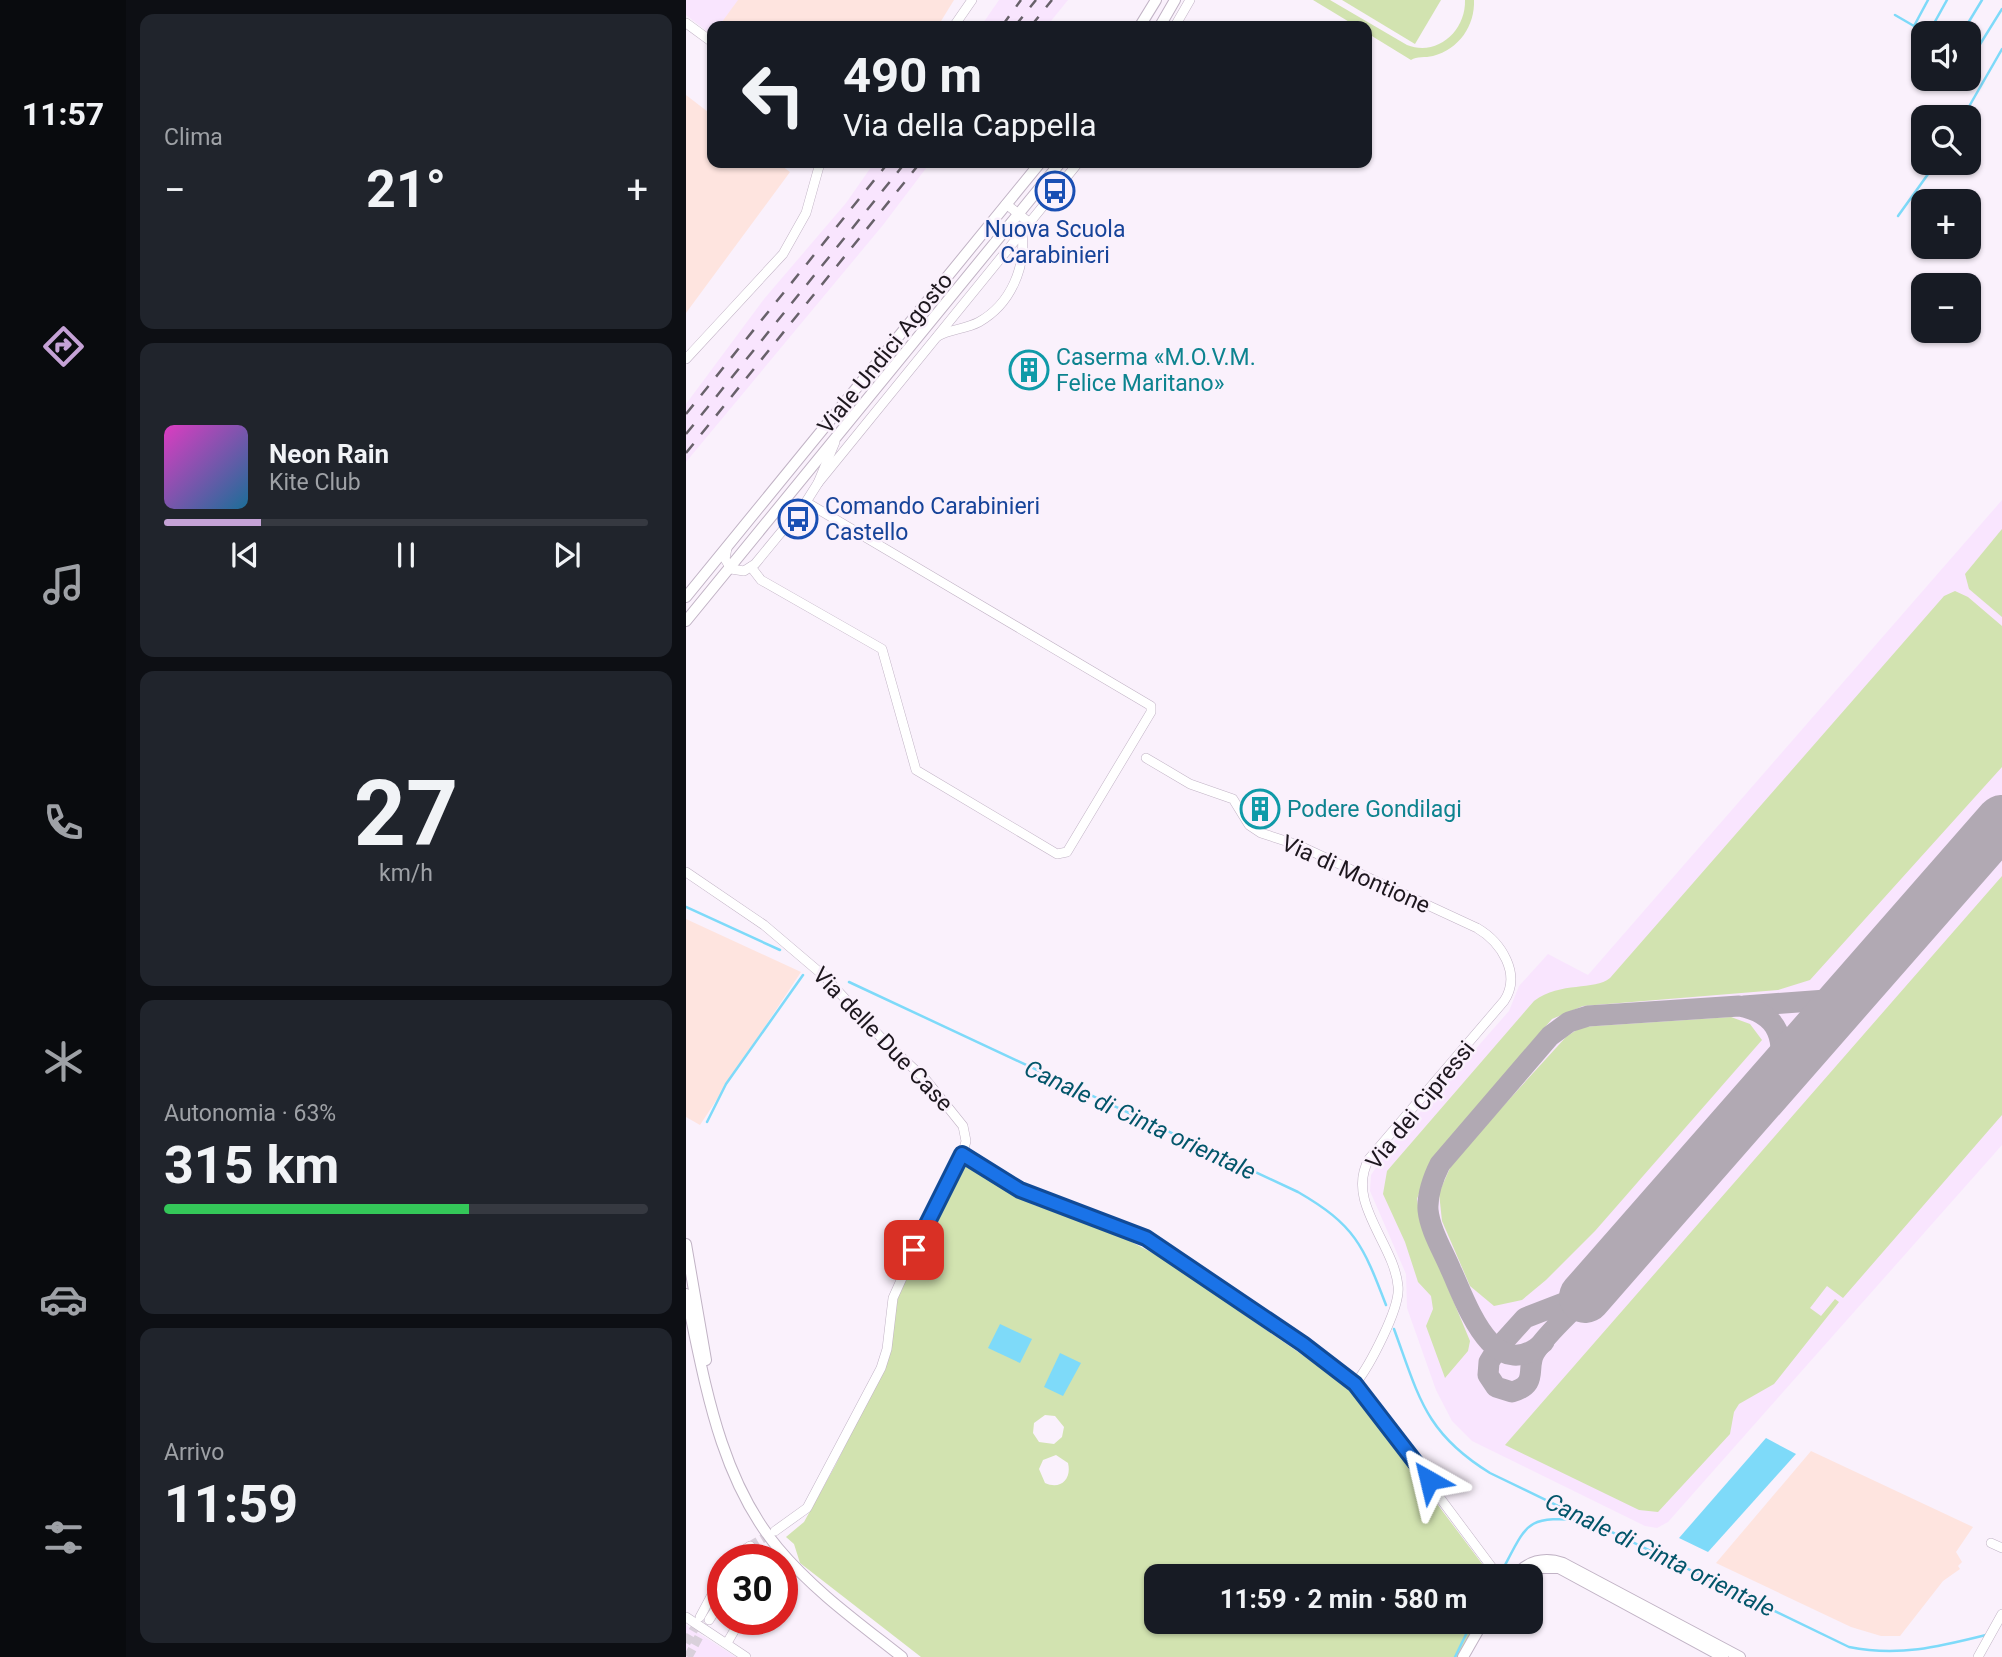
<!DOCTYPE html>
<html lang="it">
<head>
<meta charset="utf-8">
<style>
	body { margin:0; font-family:Roboto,sans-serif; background:#20242c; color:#f1f3f6; height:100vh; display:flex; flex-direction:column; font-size:26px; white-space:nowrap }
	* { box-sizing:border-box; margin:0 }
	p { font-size:23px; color:#9ea1a6 }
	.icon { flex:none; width:38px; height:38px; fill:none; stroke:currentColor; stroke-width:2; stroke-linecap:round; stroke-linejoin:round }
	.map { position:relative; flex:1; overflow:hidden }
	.side { display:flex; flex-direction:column; gap:14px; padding:14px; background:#0d0f14; width:560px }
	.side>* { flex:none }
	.top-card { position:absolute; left:21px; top:21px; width:665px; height:147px; border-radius:14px; box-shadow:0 2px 5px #0004; background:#171b24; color:#f1f3f6; overflow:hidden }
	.fabs { position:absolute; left:1225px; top:21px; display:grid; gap:14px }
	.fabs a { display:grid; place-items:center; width:70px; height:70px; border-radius:14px; background:#171b24; box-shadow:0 2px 5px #0004; font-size:35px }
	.speed { position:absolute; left:21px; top:1544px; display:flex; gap:14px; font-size:35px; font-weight:700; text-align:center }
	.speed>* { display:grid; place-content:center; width:91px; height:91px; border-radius:50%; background:#171b24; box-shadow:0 2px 5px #0004; line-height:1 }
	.speed .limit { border:10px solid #d22; background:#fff; color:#111 }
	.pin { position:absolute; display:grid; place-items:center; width:60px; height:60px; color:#fff; margin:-30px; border-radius:14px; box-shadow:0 4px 10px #0006 }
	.me { position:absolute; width:77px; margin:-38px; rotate:323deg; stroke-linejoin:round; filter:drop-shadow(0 0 5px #0008) }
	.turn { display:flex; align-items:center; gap:24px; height:147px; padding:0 21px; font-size:32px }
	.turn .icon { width:91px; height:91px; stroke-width:2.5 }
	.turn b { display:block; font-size:49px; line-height:60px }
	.big { font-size:52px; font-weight:700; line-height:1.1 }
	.side .tile { flex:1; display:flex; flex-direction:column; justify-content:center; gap:10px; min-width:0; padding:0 24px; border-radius:14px; background:#20242c }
	.side .dial { align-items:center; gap:0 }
	.dial b { font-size:91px; line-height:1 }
	.song { display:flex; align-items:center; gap:21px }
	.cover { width:84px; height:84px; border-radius:10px; background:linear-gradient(135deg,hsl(310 70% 55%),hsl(200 70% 35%)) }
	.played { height:7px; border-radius:4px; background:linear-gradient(90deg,#c5a2d6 20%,#363941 20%) }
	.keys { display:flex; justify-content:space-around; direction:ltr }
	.heat { display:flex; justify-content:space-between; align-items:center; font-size:38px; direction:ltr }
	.charge { height:10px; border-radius:5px; background:linear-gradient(90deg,#34c759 63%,#363941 0) }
	.trip { position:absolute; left:458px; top:1564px; width:399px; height:70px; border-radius:14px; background:#171b24; box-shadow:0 2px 5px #0004; font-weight:700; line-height:70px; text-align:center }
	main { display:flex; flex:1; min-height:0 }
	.menu { display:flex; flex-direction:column; width:126px; justify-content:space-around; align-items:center; background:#090b0e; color:#9ea1a6 }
	.menu .icon { width:49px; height:49px }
	.menu .on { color:#c5a2d6 }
	.menu b { font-size:32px; color:#f1f3f6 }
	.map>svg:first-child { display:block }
	.built { fill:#f9e5fe }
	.industrial { fill:#fee4df }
	.green { fill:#d2e3b0; fill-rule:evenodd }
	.water { fill:#7edaf9 }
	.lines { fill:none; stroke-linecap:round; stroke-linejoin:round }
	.stream { stroke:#7edaf9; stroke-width:2.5 }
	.taxiway { stroke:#b1a9b3; stroke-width:21 }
	.runway { stroke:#b1a9b3; stroke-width:52 }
	.minor-tunnel { stroke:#d9d0db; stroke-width:9; stroke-dasharray:9 4.5; stroke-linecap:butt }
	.minor-casing { stroke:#c1b3c5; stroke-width:10 }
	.major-casing { stroke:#c1b3c5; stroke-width:12 }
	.minor { stroke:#fff; stroke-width:9 }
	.major { stroke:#fff; stroke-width:10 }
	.rail { stroke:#68616a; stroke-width:2.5; stroke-dasharray:12 12; stroke-linecap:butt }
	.route-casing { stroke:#114b97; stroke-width:18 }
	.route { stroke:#1a73e8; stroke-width:12 }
	.labels { text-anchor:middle; stroke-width:5; stroke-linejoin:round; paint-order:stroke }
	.transit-label { font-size:23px; fill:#164399; stroke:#faf1fc }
	.street-label { font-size:23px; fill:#1d171e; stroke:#faf1fc }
	.culture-label { font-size:23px; fill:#0d838f; stroke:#faf1fc; text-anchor:start }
	.water-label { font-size:24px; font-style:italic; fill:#02556a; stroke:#faf1fc }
</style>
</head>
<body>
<main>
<nav class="menu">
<b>11:57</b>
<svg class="icon on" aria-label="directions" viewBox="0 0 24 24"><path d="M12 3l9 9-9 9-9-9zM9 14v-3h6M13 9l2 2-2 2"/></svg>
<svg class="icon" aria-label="music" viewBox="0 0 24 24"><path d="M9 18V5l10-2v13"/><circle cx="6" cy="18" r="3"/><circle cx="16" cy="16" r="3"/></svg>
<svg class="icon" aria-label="phone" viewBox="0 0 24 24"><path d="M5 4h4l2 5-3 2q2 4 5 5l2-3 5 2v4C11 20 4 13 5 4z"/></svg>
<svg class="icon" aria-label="climate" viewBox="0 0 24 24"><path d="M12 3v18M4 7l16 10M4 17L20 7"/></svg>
<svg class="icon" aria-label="car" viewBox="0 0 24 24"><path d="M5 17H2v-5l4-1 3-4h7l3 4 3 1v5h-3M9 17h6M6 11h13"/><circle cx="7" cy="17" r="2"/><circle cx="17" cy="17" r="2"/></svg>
<svg class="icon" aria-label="filters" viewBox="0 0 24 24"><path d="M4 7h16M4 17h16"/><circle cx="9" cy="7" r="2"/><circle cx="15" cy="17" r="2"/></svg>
</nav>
<section class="side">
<div class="tile"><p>Clima</p>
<div class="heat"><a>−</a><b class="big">21°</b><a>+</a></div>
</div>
<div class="tile">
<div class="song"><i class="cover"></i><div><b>Neon Rain</b><p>Kite Club</p></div></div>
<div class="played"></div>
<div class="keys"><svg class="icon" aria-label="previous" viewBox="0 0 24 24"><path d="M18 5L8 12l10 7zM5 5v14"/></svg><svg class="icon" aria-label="pause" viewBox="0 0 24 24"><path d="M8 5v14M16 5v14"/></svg><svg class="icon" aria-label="next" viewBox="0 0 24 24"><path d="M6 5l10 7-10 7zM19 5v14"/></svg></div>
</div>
<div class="tile dial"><b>27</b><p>km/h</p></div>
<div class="tile"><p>Autonomia · 63%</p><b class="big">315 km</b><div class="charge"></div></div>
<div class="tile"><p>Arrivo</p><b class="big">11:59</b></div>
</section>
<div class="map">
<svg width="1316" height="1657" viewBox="0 0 1316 1657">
	<rect width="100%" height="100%" fill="#faf1fc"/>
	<g class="built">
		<path d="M0 0H52V3L33 26H26V35L0 15Z"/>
		<path d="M313 0H382L361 26H295Z"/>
		<path d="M188 163H244L197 225 0 462V404L78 299 160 203Z"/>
		<path d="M1316 500V1145L982 1522 971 1528 959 1526 786 1441 766 1421 750 1390 721 1308 720 1274 684 1191 685 1175 704 1146 823 1011 833 986 862 954 902 975Z"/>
		<path d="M0 1625 50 1657H0Z"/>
	</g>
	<g class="industrial">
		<path d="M52 0H268L252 26H33Z"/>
		<path d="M0 95 26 115V163H92L104 172 0 313Z"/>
		<path d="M0 919 115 972 14 1125 0 1117Z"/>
		<path d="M1125 1451 1287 1527 1270 1552 1276 1562 1272 1566 1274 1569 1257 1581 1214 1636H1195L1165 1627 1030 1563Z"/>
	</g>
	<g class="green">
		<path d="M627 0H644L721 45C751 57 780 31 779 0H788C789 26 773 49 747 56 739 58 731 56 725 60L681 33V26H670Z"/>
		<path d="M656 0H755L729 44Z"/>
		<path d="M1316 529V617L1283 589 1279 574Z"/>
		<path d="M1269 591 1282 597 1316 626V767L1124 980 1092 990 897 1006 866 1019 744 1162 731 1199 735 1223 784 1341 782 1351 759 1378 740 1326 747 1309 745 1296 732 1282 719 1242 697 1194 701 1171 848 1001C875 981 908 991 924 978L1258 596Z"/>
		<path d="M1316 876V1115L1157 1298 1141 1286 1124 1308 1135 1316 1149 1299 1153 1302 1088 1384 1053 1404 1048 1412 1044 1434 972 1512 953 1510 819 1445Z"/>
		<path d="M1045 1017 1064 1024 1076 1040 909 1231 860 1280 836 1300 808 1306 784 1286 756 1221 753 1193 767 1161 880 1037 895 1027Z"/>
		<path d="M279 1163 348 1205 417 1227 478 1259 664 1388 806 1577H471V1622H790L772 1657H235L114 1563 108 1544 100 1537 118 1522 149 1466 204 1355V1325L210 1297 275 1164ZM359 1415 369 1416 378 1427 376 1437 368 1444 353 1442 347 1433 348 1423ZM370 1455 382 1463C386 1480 374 1490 359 1483L353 1469 357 1460Z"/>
	</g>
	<g class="water">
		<path d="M314 1324 346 1339 334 1363 302 1348Z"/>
		<path d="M374 1353 395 1363 377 1396 358 1387Z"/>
		<path d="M1080 1438 1110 1454 1022 1552 993 1538Z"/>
	</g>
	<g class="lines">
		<g class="stream">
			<path d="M1209 15 1228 26 1242 0"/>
			<path d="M1246 27 1261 0"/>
			<path d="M1276 33 1296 0"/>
			<path d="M1283 62 1316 9"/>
			<path d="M1277 117 1316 49"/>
			<path d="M1212 216 1250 163"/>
			<path d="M0 907 94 950"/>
			<path d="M163 982 612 1192C669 1225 677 1245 700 1305"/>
			<path d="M21 1122 40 1084 117 975"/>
			<path d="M708 1329C733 1397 739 1433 804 1473L1163 1647C1212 1657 1252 1647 1300 1635"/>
			<path d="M817 1569C843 1519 841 1517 900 1520"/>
			<path d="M769 1657 786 1622"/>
		</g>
		<g class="taxiway">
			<path d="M1058 1006 1140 1000 1163 989 1190 965"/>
			<path d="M899 1297C884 1314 862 1332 849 1352 839 1368 854 1384 826 1392L810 1387 802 1375 803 1362 811 1349 839 1318 893 1297 923 1270"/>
			<path d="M858 1342C808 1387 781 1305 765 1270 757 1251 744 1230 742 1210 741 1193 747 1178 754 1164L864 1036 883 1022 902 1016 1053 1006C1095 1014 1100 1041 1092 1078"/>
		</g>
		<path class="runway" d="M899 1297 1316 821"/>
		<g class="minor-tunnel">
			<path d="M64 1546 88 1532"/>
			<path d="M0 1643 14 1619"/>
			<path d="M2 1657 21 1622"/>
		</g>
		<defs>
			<g id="minor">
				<path d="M0 23 26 42"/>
				<path d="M268 26 286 0"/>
				<path d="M489 26 504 0"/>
				<path d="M320 204 344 223"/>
				<path d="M252 336C265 329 280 329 293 322 325 304 340 267 336 233"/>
				<path d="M0 359 97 254 120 213 134 163"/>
				<path d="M132 483 392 163"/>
				<path d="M41 548 39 559 45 569 58 571 69 564 120 502 132 483 149 442"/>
				<path d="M65 567 75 580 196 649 230 770 371 854 381 852 465 712V706L120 502"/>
				<path d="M460 758 504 784 547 799 563 825 575 833 612 845 791 928C815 942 836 974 818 1001L683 1159C659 1202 708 1243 712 1286 715 1307 683 1367 669 1384"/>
				<path d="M0 872 78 925 138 976 201 1044 240 1080 277 1126 280 1141 278 1149 262 1176 207 1298 201 1349 195 1368 121 1508 89 1531"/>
				<path d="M276 1154 334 1190 460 1238 669 1384 813 1577"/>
				<path d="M1305 1543 1316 1548"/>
				<path d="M46 1559 64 1546"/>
				<path d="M0 1617 60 1657"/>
				<path d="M14 1617 37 1574"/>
				<path d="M23 1620 37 1598"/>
				<path d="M41 1643 55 1619"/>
				<path d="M1292 1657 1316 1614"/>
			</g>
			<g id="major">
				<path d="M454 26 470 0"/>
				<path d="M474 26 489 0"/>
				<path d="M0 597 354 163"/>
				<path d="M0 621 374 163"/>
				<path d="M0 1244 20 1360"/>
				<path d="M0 1294C19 1382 33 1477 92 1548 127 1590 173 1623 216 1657"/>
				<path d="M828 1577C841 1561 858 1556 877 1563L1054 1657"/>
				<path d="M836 1577 855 1568H873L1037 1657"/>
				<path d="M777 1657 797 1622"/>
			</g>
		</defs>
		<use href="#minor" class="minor-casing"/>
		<use href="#major" class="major-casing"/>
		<use href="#minor" class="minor"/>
		<use href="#major" class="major"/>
		<g class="rail">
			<path d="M316 26 335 0"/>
			<path d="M329 26 350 0"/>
			<path d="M345 26 366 0"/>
			<path d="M0 414 202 163"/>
			<path d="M0 434 219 163"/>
			<path d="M0 453 234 163"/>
		</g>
	</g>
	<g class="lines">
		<defs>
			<path id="route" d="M228 1250 276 1154 334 1190 460 1238 617 1344 669 1384 743 1480"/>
		</defs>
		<use href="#route" class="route-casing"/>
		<use href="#route" class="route"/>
	</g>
	<defs>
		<symbol id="bus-ring" viewBox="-11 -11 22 22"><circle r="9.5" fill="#faf1fc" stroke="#1a4fb4" stroke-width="1.5"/><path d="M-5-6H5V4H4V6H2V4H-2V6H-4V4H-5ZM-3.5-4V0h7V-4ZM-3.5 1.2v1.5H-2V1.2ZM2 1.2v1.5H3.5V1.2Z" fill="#1a4fb4"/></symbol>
		<symbol id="building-ring" viewBox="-11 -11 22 22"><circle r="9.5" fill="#faf1fc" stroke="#0f9aa8" stroke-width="1.5"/><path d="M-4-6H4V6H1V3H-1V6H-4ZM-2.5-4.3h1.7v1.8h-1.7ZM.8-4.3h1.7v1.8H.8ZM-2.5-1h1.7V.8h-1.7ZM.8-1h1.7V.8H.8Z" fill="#0f9aa8"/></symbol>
	</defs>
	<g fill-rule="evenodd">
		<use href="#bus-ring" x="347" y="169" width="44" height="44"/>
		<use href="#building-ring" x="321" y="348" width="44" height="44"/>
		<use href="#bus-ring" x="90" y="497" width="44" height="44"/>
		<use href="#building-ring" x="552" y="787" width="44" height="44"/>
	</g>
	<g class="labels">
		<g class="transit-label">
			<text x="369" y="237">Nuova Scuola<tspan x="369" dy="26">Carabinieri</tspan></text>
			<text x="139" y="514" text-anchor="start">Comando Carabinieri<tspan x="139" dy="26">Castello</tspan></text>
		</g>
		<g class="street-label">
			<text transform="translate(199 353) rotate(-51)" y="8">Viale Undici Agosto</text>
			<text transform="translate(670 874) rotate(24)" y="8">Via di Montione</text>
			<text transform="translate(197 1039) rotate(46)" y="8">Via delle Due Case</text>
			<text transform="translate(734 1105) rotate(-51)" y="8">Via dei Cipressi</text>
		</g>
		<g class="culture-label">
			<text x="370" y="365">Caserma «M.O.V.M.<tspan x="370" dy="26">Felice Maritano»</tspan></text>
			<text x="601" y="817">Podere Gondilagi</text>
		</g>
		<g class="water-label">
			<text transform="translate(454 1120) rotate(25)" y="8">Canale di Cinta orientale</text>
			<text transform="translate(974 1555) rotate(26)" y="8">Canale di Cinta orientale</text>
		</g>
	</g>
</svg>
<div class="fabs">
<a><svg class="icon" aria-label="sound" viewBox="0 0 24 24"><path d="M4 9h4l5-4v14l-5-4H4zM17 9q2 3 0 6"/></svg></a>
<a><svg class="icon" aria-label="search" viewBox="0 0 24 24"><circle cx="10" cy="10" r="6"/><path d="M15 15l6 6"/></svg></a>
<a>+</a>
<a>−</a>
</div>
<div class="speed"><div class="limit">30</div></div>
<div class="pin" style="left:228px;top:1250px;background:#d93025"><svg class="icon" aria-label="arrive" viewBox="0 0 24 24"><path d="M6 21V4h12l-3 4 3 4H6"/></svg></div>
<svg class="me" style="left:743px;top:1480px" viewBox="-20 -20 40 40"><path d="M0-17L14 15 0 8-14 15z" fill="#1a73e8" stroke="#fff" stroke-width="4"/></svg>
<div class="trip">11:59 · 2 min · 580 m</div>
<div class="top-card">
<div class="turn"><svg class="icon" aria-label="left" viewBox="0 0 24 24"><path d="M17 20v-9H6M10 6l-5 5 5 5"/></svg><div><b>490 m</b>Via della Cappella</div></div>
</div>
</div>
</main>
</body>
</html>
